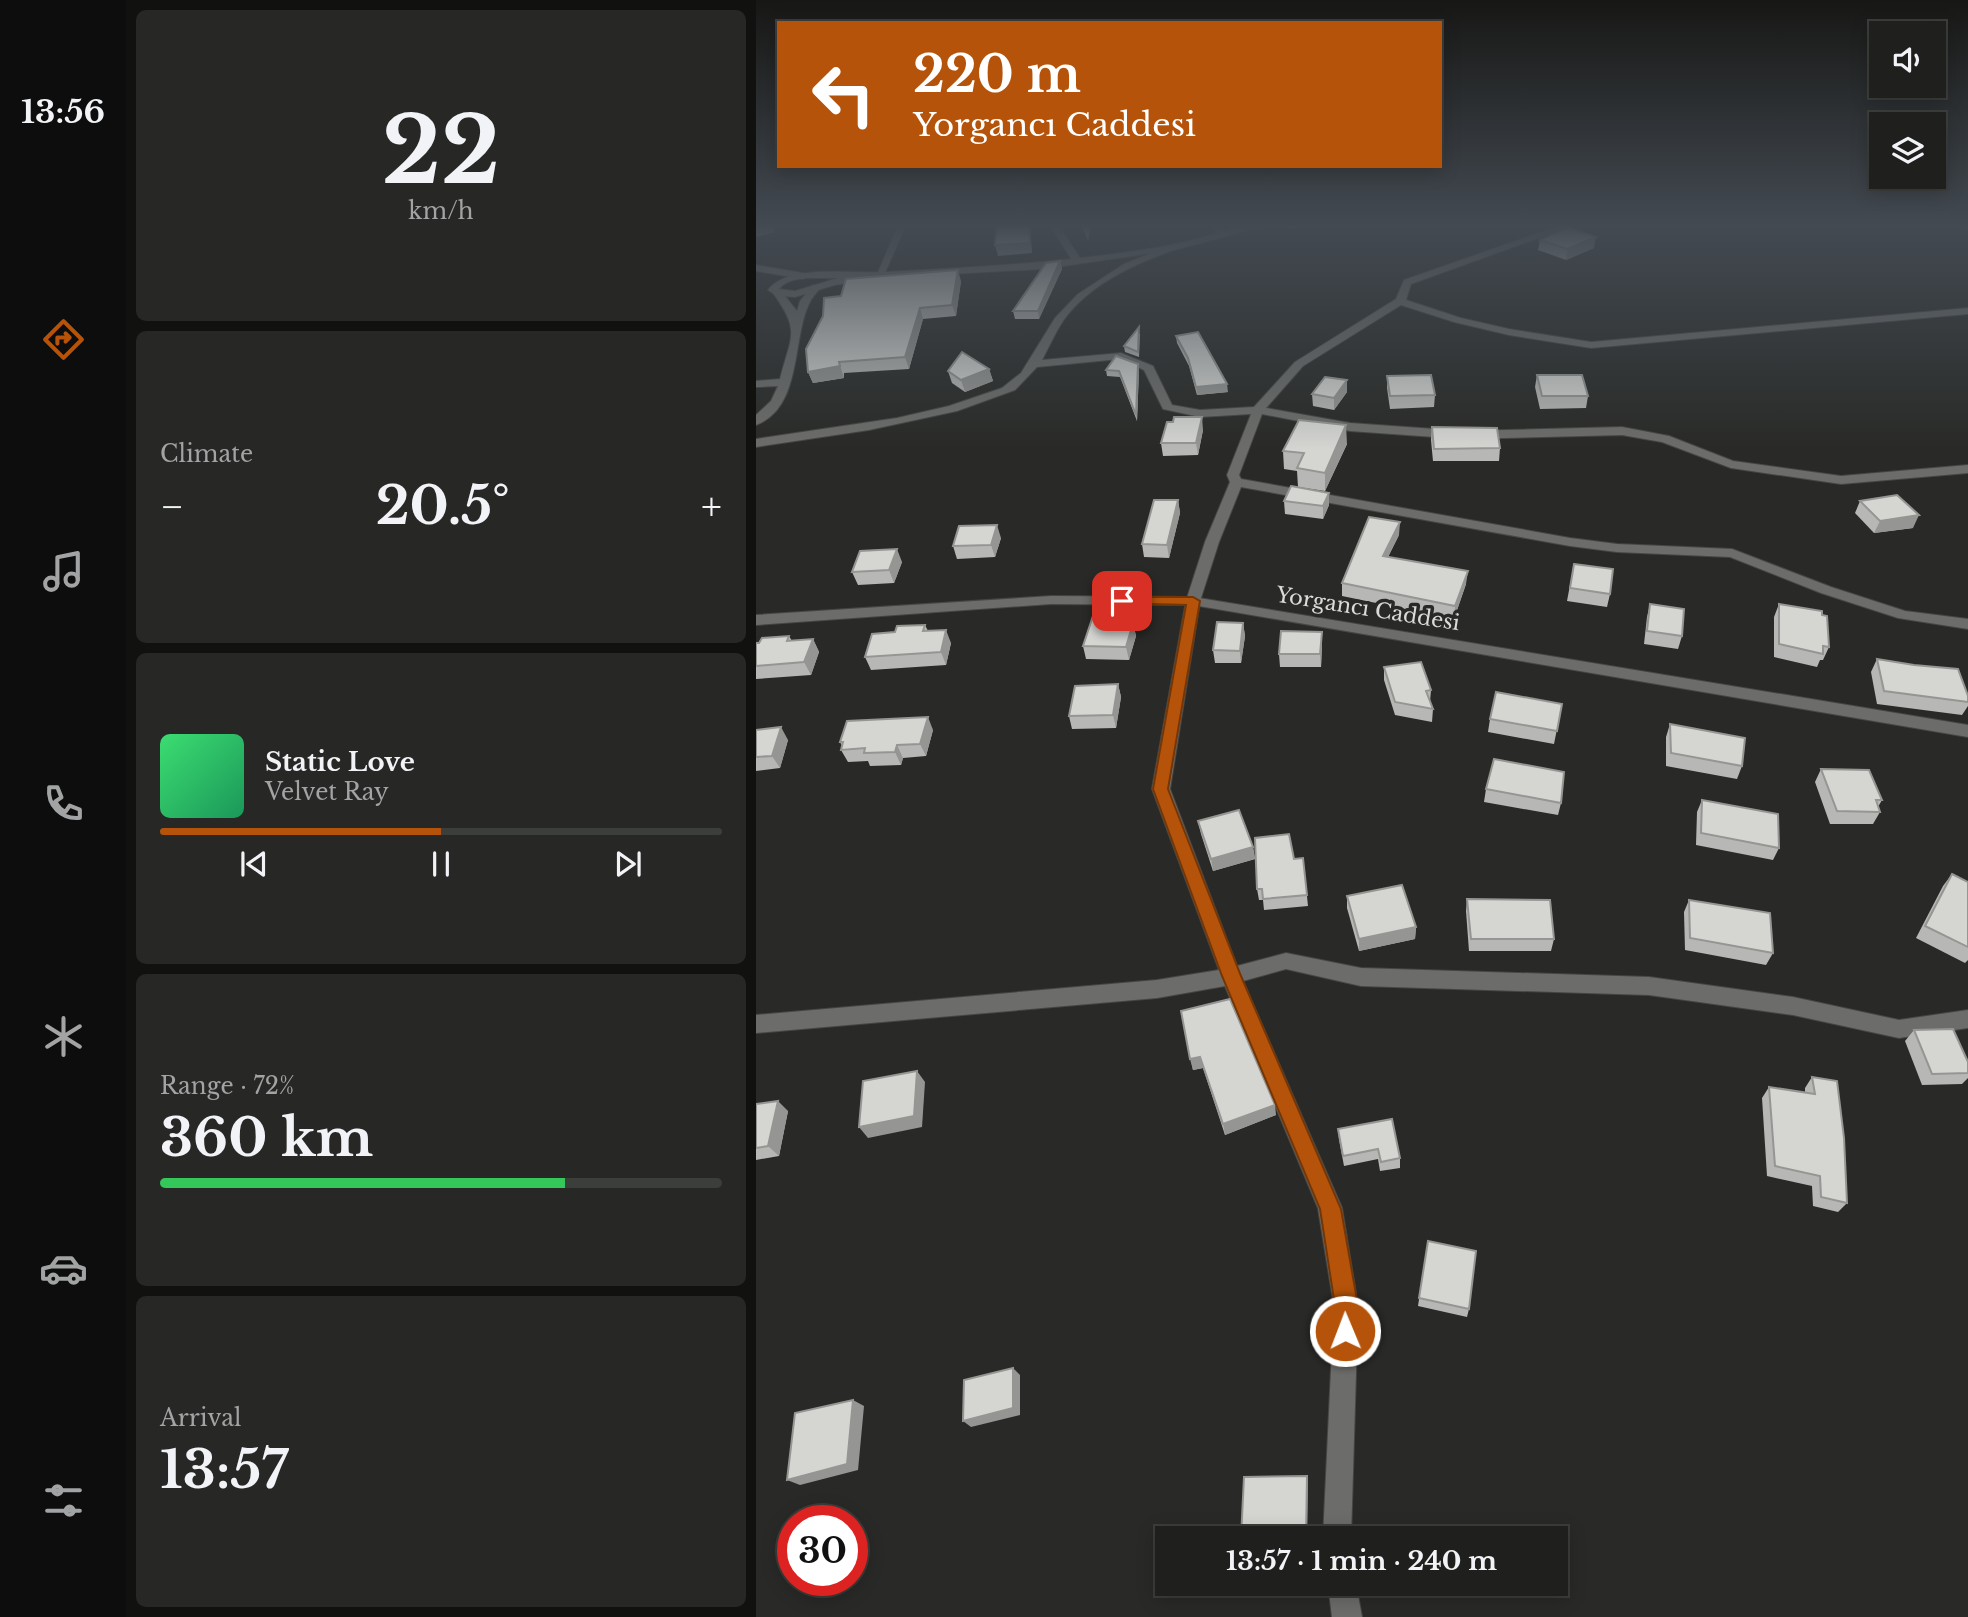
<!DOCTYPE html>
<html lang="en">
<head>
<meta charset="utf-8">
<style>
	body { margin:0; font-family:"Libre Baskerville",serif; background:#272826; color:#f1f3f6; height:100vh; display:flex; flex-direction:column; font-size:26px; white-space:nowrap }
	* { box-sizing:border-box; margin:0 }
	p { font-size:23px; color:#a1a3a4 }
	.icon { flex:none; width:38px; height:38px; fill:none; stroke:currentColor; stroke-width:2; stroke-linecap:round; stroke-linejoin:round }
	.map { position:relative; flex:1; overflow:hidden }
	.drawer { display:flex; flex-direction:column; gap:10px; padding:10px; background:#111210; width:630px }
	.drawer>* { flex:none }
	.guide { position:absolute; left:21px; top:21px; width:665px; height:147px; border-radius:0px; box-shadow:0 4px 18px #0003,0 0 0 2px #3c3e3b; background:#b45309; color:#fff; overflow:hidden }
	.buttons { position:absolute; left:1113px; top:21px; display:grid; gap:14px }
	.buttons a { display:grid; place-items:center; width:77px; height:77px; border-radius:0px; background:#1f201d; box-shadow:0 4px 18px #0003,0 0 0 2px #3c3e3b; font-size:35px }
	.speed { position:absolute; left:21px; top:1505px; display:flex; gap:14px; font-size:35px; font-weight:700; text-align:center }
	.speed>* { display:grid; place-content:center; width:91px; height:91px; border-radius:50%; background:#1f201d; box-shadow:0 4px 18px #0003,0 0 0 2px #3c3e3b; line-height:1 }
	.speed .limit { border:10px solid #d22; background:#fff; color:#111 }
	.pin { position:absolute; display:grid; place-items:center; width:60px; height:60px; color:#fff; margin:-30px; border-radius:14px; box-shadow:0 4px 10px #0006 }
	.me { position:absolute; width:77px; margin:-38px; rotate:359deg; stroke-linejoin:round; filter:drop-shadow(0 0 5px #0008) }
	.turn { display:flex; align-items:center; gap:24px; height:147px; padding:0 21px; font-size:32px }
	.turn .icon { width:91px; height:91px; stroke-width:2.5 }
	.turn b { display:block; font-size:49px; line-height:60px }
	.big { font-size:52px; font-weight:700; line-height:1.1 }
	.drawer .card { flex:1; display:flex; flex-direction:column; justify-content:center; gap:10px; min-width:0; padding:0 24px; border-radius:10px; background:#272826 }
	.drawer .dial { align-items:center; gap:0 }
	.dial b { font-size:91px; line-height:1 }
	.song { display:flex; align-items:center; gap:21px }
	.cover { width:84px; height:84px; border-radius:10px; background:linear-gradient(135deg,hsl(140 70% 55%),hsl(150 70% 35%)) }
	.played { height:7px; border-radius:4px; background:linear-gradient(90deg,#b45309 50%,#3c3e3b 50%) }
	.keys { display:flex; justify-content:space-around; direction:ltr }
	.heat { display:flex; justify-content:space-between; align-items:center; font-size:38px; direction:ltr }
	.charge { height:10px; border-radius:5px; background:linear-gradient(90deg,#34c759 72%,#3c3e3b 0) }
	.trip { position:absolute; left:399px; top:1526px; width:413px; height:70px; border-radius:0px; background:#1f201d; box-shadow:0 4px 18px #0003,0 0 0 2px #3c3e3b; font-weight:700; line-height:70px; text-align:center }
	main { display:flex; flex:1; min-height:0 }
	.tab-bar { display:flex; flex-direction:column; width:126px; justify-content:space-around; align-items:center; background:#0c0d0c; color:#a1a3a4 }
	.tab-bar .icon { width:49px; height:49px }
	.tab-bar .selected { color:#b45309 }
	.tab-bar b { font-size:32px; color:#f1f3f6 }
	.map>svg:first-child { display:block }
	.lines { fill:none; stroke-linecap:round; stroke-linejoin:round }
	.minor-casing { stroke:#464644; stroke-width:2 }
	.tertiary-casing { stroke:#464644; stroke-width:2 }
	.minor { fill:#6c6d6a; fill-rule:evenodd }
	.tertiary { fill:#6c6d6a; fill-rule:evenodd }
	.wall { fill:#b7b8b5 }
	.shaded-wall { fill:#959693 }
	.building { fill:#d5d6d2; stroke:#959693; stroke-width:2 }
	.route { fill:#b45309; stroke:#753606; stroke-width:2 }
	.labels { text-anchor:middle; stroke-width:7; stroke-linejoin:round; paint-order:stroke }
	.street-label { font-size:21px; fill:#dadbd9; stroke:#292a27 }
</style>
</head>
<body>
<main>
<nav class="tab-bar">
<b>13:56</b>
<svg class="icon selected" aria-label="directions" viewBox="0 0 24 24"><path d="M12 3l9 9-9 9-9-9zM9 14v-3h6M13 9l2 2-2 2"/></svg>
<svg class="icon" aria-label="music" viewBox="0 0 24 24"><path d="M9 18V5l10-2v13"/><circle cx="6" cy="18" r="3"/><circle cx="16" cy="16" r="3"/></svg>
<svg class="icon" aria-label="phone" viewBox="0 0 24 24"><path d="M5 4h4l2 5-3 2q2 4 5 5l2-3 5 2v4C11 20 4 13 5 4z"/></svg>
<svg class="icon" aria-label="climate" viewBox="0 0 24 24"><path d="M12 3v18M4 7l16 10M4 17L20 7"/></svg>
<svg class="icon" aria-label="car" viewBox="0 0 24 24"><path d="M5 17H2v-5l4-1 3-4h7l3 4 3 1v5h-3M9 17h6M6 11h13"/><circle cx="7" cy="17" r="2"/><circle cx="17" cy="17" r="2"/></svg>
<svg class="icon" aria-label="filters" viewBox="0 0 24 24"><path d="M4 7h16M4 17h16"/><circle cx="9" cy="7" r="2"/><circle cx="15" cy="17" r="2"/></svg>
</nav>
<section class="drawer">
<div class="card dial"><b>22</b><p>km/h</p></div>
<div class="card"><p>Climate</p>
<div class="heat"><a>−</a><b class="big">20.5°</b><a>+</a></div>
</div>
<div class="card">
<div class="song"><i class="cover"></i><div><b>Static Love</b><p>Velvet Ray</p></div></div>
<div class="played"></div>
<div class="keys"><svg class="icon" aria-label="previous" viewBox="0 0 24 24"><path d="M18 5L8 12l10 7zM5 5v14"/></svg><svg class="icon" aria-label="pause" viewBox="0 0 24 24"><path d="M8 5v14M16 5v14"/></svg><svg class="icon" aria-label="next" viewBox="0 0 24 24"><path d="M6 5l10 7-10 7zM19 5v14"/></svg></div>
</div>
<div class="card"><p>Range · 72%</p><b class="big">360 km</b><div class="charge"></div></div>
<div class="card"><p>Arrival</p><b class="big">13:57</b></div>
</section>
<div class="map">
<svg width="1212" height="1617" viewBox="0 0 1212 1617">
	<rect width="100%" height="100%" fill="#292a27"/>
	<g class="lines">
		<defs>
			<g id="minor">
				<path d="M143 223H151L128 275 120 277Z"/>
				<path d="M292 223H301L326 261 324 263H318Z"/>
				<path d="M455 223H464L469 235H463Z"/>
				<path d="M811 223H824L655 284 650 300 705 318 753 329 835 342 1212 308V314L835 348 753 335 698 322 645 305 547 366 510 408 594 423 707 431 866 427 913 436 977 461 1085 476 1212 465V473L1085 484 975 468 906 442 866 435 707 439 594 431 506 414 483 475 485 479 814 538 861 544 976 549 1075 587 1149 611 1212 619V629L1142 618 1065 593 974 557 861 552 814 546 485 487 463 542 444 601 414 789 481 966 530 953 605 968 893 977 1037 997 1143 1020 1212 1010V1028L1143 1038 1037 1015 893 995 605 986 530 969 487 981 586 1208 602 1306 595 1538H567L578 1306 562 1208 469 986 401 998 0 1033V1015L401 980 463 970 396 789 430 601 449 542 474 482 471 475 495 414 444 417 407 409 388 370 364 359 281 367 259 390 201 411 113 430 0 447V439L141 418 193 406 246 388 265 373 299 318 322 294 368 264 418 244 421 245V249C380 263 333 284 307 321 299 333 293 347 286 360L365 353 397 366 416 405 444 410 498 407 539 362 640 299 648 280Z"/>
				<path d="M1200 223H1212V229Z"/>
				<path d="M0 265 47 273 52 276 47 279 0 271Z"/>
				<path d="M57 285 65 287C62 291 58 295 55 300 35 335 48 407 0 425V415L15 401 22 386 0 387V381L24 379C35 335 45 332 17 293L25 291 41 311 44 301Z"/>
				<path d="M572 1584H600L606 1617H576Z"/>
			</g>
			<g id="tertiary">
				<path d="M503 223H521L418 250 287 269 123 278 79 285 39 297 21 296 12 290C32 263 97 274 129 272 225 267 320 262 415 245 444 239 473 229 503 223ZM82 278 39 291 23 289C34 274 64 279 82 278Z"/>
				<path d="M295 596 437 597 1212 725V737L437 605 295 604 0 625V615Z"/>
			</g>
		</defs>
		<use href="#minor" class="minor-casing"/>
		<use href="#tertiary" class="tertiary-casing"/>
		<use href="#minor" class="minor"/>
		<use href="#tertiary" class="tertiary"/>
	</g>
	<g class="wall">
		<path d="M324 223H336L332 240Z"/>
		<path d="M524 223H554L533 229Z"/>
		<path d="M784 240 838 248 810 260 782 250Z"/>
		<path d="M304 261 306 269 283 319H259L257 311Z"/>
		<path d="M205 281 200 316 167 319 153 369 88 373V378L57 383 52 372Z"/>
		<path d="M384 333 383 357 369 352 368 346Z"/>
		<path d="M420 336 472 392 441 395 433 366 421 343Z"/>
		<path d="M233 369 237 381 209 392 196 383 192 371Z"/>
		<path d="M350 370H383L381 421 364 377 351 376Z"/>
		<path d="M781 375 832 396 830 408 784 409 779 387Z"/>
		<path d="M631 376 679 395 678 407 634 409 631 388Z"/>
		<path d="M591 380V392L578 410 557 406 556 394Z"/>
		<path d="M676 427 744 448 743 461H677L675 440Z"/>
		<path d="M447 430 442 455 407 456 405 443Z"/>
		<path d="M591 444 569 491 542 487 541 471 528 469 527 451Z"/>
		<path d="M422 500 424 513 413 558 388 557 386 544Z"/>
		<path d="M528 501 573 505 567 519 529 514Z"/>
		<path d="M1104 501 1157 528 1118 533 1099 513Z"/>
		<path d="M643 535 632 557 710 584 698 619 586 596V583Z"/>
		<path d="M245 538 239 557 201 559 197 546Z"/>
		<path d="M146 562 138 583 102 585 96 572Z"/>
		<path d="M818 564 854 594 851 607 811 601Z"/>
		<path d="M894 604 926 636 922 649 888 644 891 617Z"/>
		<path d="M1023 604 1073 647 1067 660H1064L1061 667 1018 657V617Z"/>
		<path d="M374 614 376 623H377L380 636 373 660 330 659 327 646Z"/>
		<path d="M487 623 489 636 485 663H459L457 650Z"/>
		<path d="M169 625 172 631 195 643 190 665 115 670 109 657 139 632Z"/>
		<path d="M33 636 36 641 57 639 63 652 55 675 0 679V643Z"/>
		<path d="M566 645 565 667H524L523 654Z"/>
		<path d="M1121 659 1212 702V706L1206 715 1121 704 1115 672Z"/>
		<path d="M628 667 675 690 674 702 677 709 676 722 639 715 628 680Z"/>
		<path d="M362 684 365 697 360 728 316 729 313 716Z"/>
		<path d="M806 704 798 744 732 732 734 719Z"/>
		<path d="M914 724 986 766 981 779 910 766V737Z"/>
		<path d="M0 730 32 740 24 768 0 771Z"/>
		<path d="M177 730 170 756 147 758 145 765 114 766 112 761 92 762 85 750 86 746 84 742Z"/>
		<path d="M1065 769 1126 800 1122 807 1124 812 1117 824H1074L1059 782Z"/>
		<path d="M730 789 805 803 802 815 728 802Z"/>
		<path d="M946 800 1023 848 1017 860 940 845 941 812Z"/>
		<path d="M442 821 497 847 499 859 457 871 445 834Z"/>
		<path d="M547 858 552 906 508 910 507 900H503L501 889 538 859Z"/>
		<path d="M1196 874 1212 882V960L1209 963 1160 938 1187 886Z"/>
		<path d="M591 896 660 927 659 939 603 951 591 908Z"/>
		<path d="M711 899 798 939 795 951H713L710 911Z"/>
		<path d="M933 900 1017 953 1010 965 929 950 928 912Z"/>
		<path d="M425 1011 520 1115 469 1135 447 1068 437 1070Z"/>
		<path d="M1158 1030 1212 1062V1078L1206 1084 1166 1085 1149 1041Z"/>
		<path d="M1056 1077 1091 1203 1082 1212 1057 1206 1056 1186 1011 1176 1006 1098 1013 1087 1049 1093V1088Z"/>
		<path d="M0 1104 32 1111 23 1156 0 1160Z"/>
		<path d="M582 1129 644 1158V1168L624 1171 622 1159 588 1166 583 1139Z"/>
		<path d="M672 1241 713 1309 711 1317 662 1306Z"/>
	</g>
	<g class="shaded-wall">
		<path d="M12 223H15L19 232 0 237V226Z"/>
		<path d="M273 223H274L276 253 242 256 239 245Z"/>
		<path d="M332 223H336L332 240 330 229Z"/>
		<path d="M535 223H551L533 229 532 224Z"/>
		<path d="M840 237 838 248 810 260 811 249Z"/>
		<path d="M304 261 306 269 283 319 282 311Z"/>
		<path d="M202 270 205 281 200 316 196 305Z"/>
		<path d="M164 308 167 319 153 369 149 357Z"/>
		<path d="M83 362 88 378 57 383 52 372Z"/>
		<path d="M382 364 383 370 381 421 380 415Z"/>
		<path d="M233 369 237 381 209 392 205 380Z"/>
		<path d="M591 380V392L578 410V398Z"/>
		<path d="M471 384 472 392 441 395 440 387Z"/>
		<path d="M446 417 447 430 442 455 440 443Z"/>
		<path d="M590 425 591 444 569 491V473Z"/>
		<path d="M573 493V505L567 519V506Z"/>
		<path d="M422 500 424 513 413 558 411 545Z"/>
		<path d="M1163 515 1157 528 1118 533 1124 521Z"/>
		<path d="M644 522 643 535 626 569 627 556Z"/>
		<path d="M241 525 245 538 239 557 235 545Z"/>
		<path d="M141 549 146 562 138 583 133 570Z"/>
		<path d="M712 571 710 584 698 619 699 606Z"/>
		<path d="M374 614 376 627 377 623 380 636 373 660 370 647 371 623Z"/>
		<path d="M487 623 489 636 485 663 484 651Z"/>
		<path d="M190 630 195 643 190 665 185 652Z"/>
		<path d="M566 632V645L565 667 564 654Z"/>
		<path d="M57 639 63 652 55 675 48 662Z"/>
		<path d="M362 684 365 697 360 728 357 715Z"/>
		<path d="M172 717 177 730 170 756 164 744Z"/>
		<path d="M25 727 32 740 24 768 16 756Z"/>
		<path d="M141 745 147 758 145 765 139 752Z"/>
		<path d="M497 847 499 859 457 871 455 859Z"/>
		<path d="M660 927 659 939 603 951V939Z"/>
		<path d="M444 1057 447 1068 437 1070 434 1059Z"/>
		<path d="M161 1071 169 1082 166 1127 112 1138 103 1127Z"/>
		<path d="M22 1101 32 1111 23 1156 12 1146Z"/>
		<path d="M519 1105 520 1115 469 1135 467 1124Z"/>
		<path d="M257 1368 264 1375V1415L215 1427 207 1421Z"/>
		<path d="M97 1400 108 1406 102 1470 44 1485 31 1480Z"/>
		<path d="M551 1476 552 1481 551 1538H550Z"/>
	</g>
	<g class="building">
		<path d="M0 223H12L0 226Z"/>
		<path d="M241 223H273L274 243 239 245Z"/>
		<path d="M812 227 840 237 811 249 784 240Z"/>
		<path d="M304 261 282 311H257L290 263Z"/>
		<path d="M202 270 196 305 164 308 149 357 83 362 84 366 52 372 50 349 67 316 68 298 85 296 90 279Z"/>
		<path d="M383 327 382 352 368 346Z"/>
		<path d="M442 332 471 384 440 387 432 358 420 336Z"/>
		<path d="M206 352 233 369 205 380 192 371Z"/>
		<path d="M360 356 382 364 380 415 363 371 350 370Z"/>
		<path d="M675 375 679 395 634 396 631 376Z"/>
		<path d="M781 375H826L832 396H786Z"/>
		<path d="M569 377 591 380 578 398 556 394Z"/>
		<path d="M418 417H446L440 443H405L411 422H417Z"/>
		<path d="M543 420 590 425 569 473 541 468 548 453 527 451Z"/>
		<path d="M676 427 741 428 744 448 678 449Z"/>
		<path d="M535 486 573 493 567 506 528 501Z"/>
		<path d="M1141 495 1163 515 1124 521 1104 501Z"/>
		<path d="M398 500H422L411 545 386 544Z"/>
		<path d="M613 517 644 522 627 556 712 571 699 606 586 583Z"/>
		<path d="M241 525 235 545 197 546 203 526Z"/>
		<path d="M141 549 133 570 96 572 104 551Z"/>
		<path d="M818 564 857 569 854 594 814 588Z"/>
		<path d="M894 604 928 609 926 636 891 631Z"/>
		<path d="M1023 604 1066 611V615L1071 616 1073 647 1067 646V654L1023 644Z"/>
		<path d="M338 613 374 614 371 623H377L370 647 327 646Z"/>
		<path d="M461 622 487 623 484 651 457 650Z"/>
		<path d="M169 625 167 631 190 630 185 652 109 657 116 634 139 632 141 626Z"/>
		<path d="M525 631 566 632 564 654H523Z"/>
		<path d="M33 636 31 641 57 639 48 662 0 666V643H3L6 638Z"/>
		<path d="M1121 659 1158 665 1202 669 1212 696V702L1128 691Z"/>
		<path d="M665 662 675 690 670 691 677 709 639 702 628 667Z"/>
		<path d="M362 684 357 715 313 716 319 686Z"/>
		<path d="M740 692 806 704 801 731 734 719Z"/>
		<path d="M172 717 164 744 141 745 139 752 108 753 109 748 85 750 87 742H84L91 721Z"/>
		<path d="M914 724 989 738 986 766 915 753Z"/>
		<path d="M25 727 16 756 0 757V730Z"/>
		<path d="M738 759 808 772 805 803 730 789Z"/>
		<path d="M1065 769 1113 770 1126 800H1120L1124 812 1081 811Z"/>
		<path d="M946 800 1022 814 1023 848 945 833Z"/>
		<path d="M483 810 497 847 455 859 442 821Z"/>
		<path d="M533 834 538 859 547 858 551 895 507 899 506 889H501L499 838Z"/>
		<path d="M1196 874 1212 882V947L1169 926Z"/>
		<path d="M646 885 660 927 603 939 591 896Z"/>
		<path d="M711 899 794 900 798 939H715Z"/>
		<path d="M933 900 1014 913 1017 953 934 938Z"/>
		<path d="M474 999 519 1105 467 1124 444 1057 434 1059 425 1011Z"/>
		<path d="M1197 1029 1212 1062V1073L1176 1074 1158 1030Z"/>
		<path d="M161 1071 158 1116 103 1127 107 1081Z"/>
		<path d="M1056 1077 1081 1081 1088 1138 1091 1203 1065 1197 1064 1176 1019 1166 1013 1087 1059 1094Z"/>
		<path d="M22 1101 12 1146 0 1148V1104Z"/>
		<path d="M636 1119 644 1158 625 1162 622 1149 587 1156 582 1129Z"/>
		<path d="M672 1241 720 1251 713 1309 663 1298Z"/>
		<path d="M257 1368V1408L207 1421 208 1380Z"/>
		<path d="M97 1400 91 1464 31 1480 39 1413Z"/>
		<path d="M551 1476 550 1538H485L488 1477Z"/>
	</g>
	<linearGradient id="sky" x2="0" y2="1"><stop stop-color="#171715"/><stop offset="0.5" stop-color="#434a52"/><stop offset="1" stop-color="#434a52" stop-opacity="0"/></linearGradient>
	<rect width="1212" height="450" fill="url(#sky)"/>
	<path class="route" d="M366 597H437L444 601 412 789 485 976 585 1209 602 1306 601 1331 597 1340 589 1343 581 1340 578 1331 579 1306 564 1209 466 976 397 789 430 605 361 603V598Z"/>
	<g class="labels">
		<g class="street-label">
			<text transform="translate(612 609) rotate(9)" y="7">Yorgancı Caddesi</text>
		</g>
	</g>
</svg>
<div class="buttons">
<a><svg class="icon" aria-label="sound" viewBox="0 0 24 24"><path d="M4 9h4l5-4v14l-5-4H4zM17 9q2 3 0 6"/></svg></a>
<a><svg class="icon" aria-label="layers" viewBox="0 0 24 24"><path d="M12 4l9 5-9 5-9-5zM3 14l9 5 9-5"/></svg></a>
</div>
<div class="speed"><div class="limit">30</div></div>
<div class="pin" style="left:366px;top:601px;background:#d93025"><svg class="icon" aria-label="arrive" viewBox="0 0 24 24"><path d="M6 21V4h12l-3 4 3 4H6"/></svg></div>
<svg class="me" style="left:589px;top:1331px" viewBox="-20 -20 40 40"><circle r="17" fill="#b45309" stroke="#fff" stroke-width="3"/><path d="M0-11L8 9 0 5-8 9z" fill="#fff"/></svg>
<div class="trip">13:57 · 1 min · 240 m</div>
<div class="guide">
<div class="turn"><svg class="icon" aria-label="left" viewBox="0 0 24 24"><path d="M17 20v-9H6M10 6l-5 5 5 5"/></svg><div><b>220 m</b>Yorgancı Caddesi</div></div>
</div>
</div>
</main>
</body>
</html>
